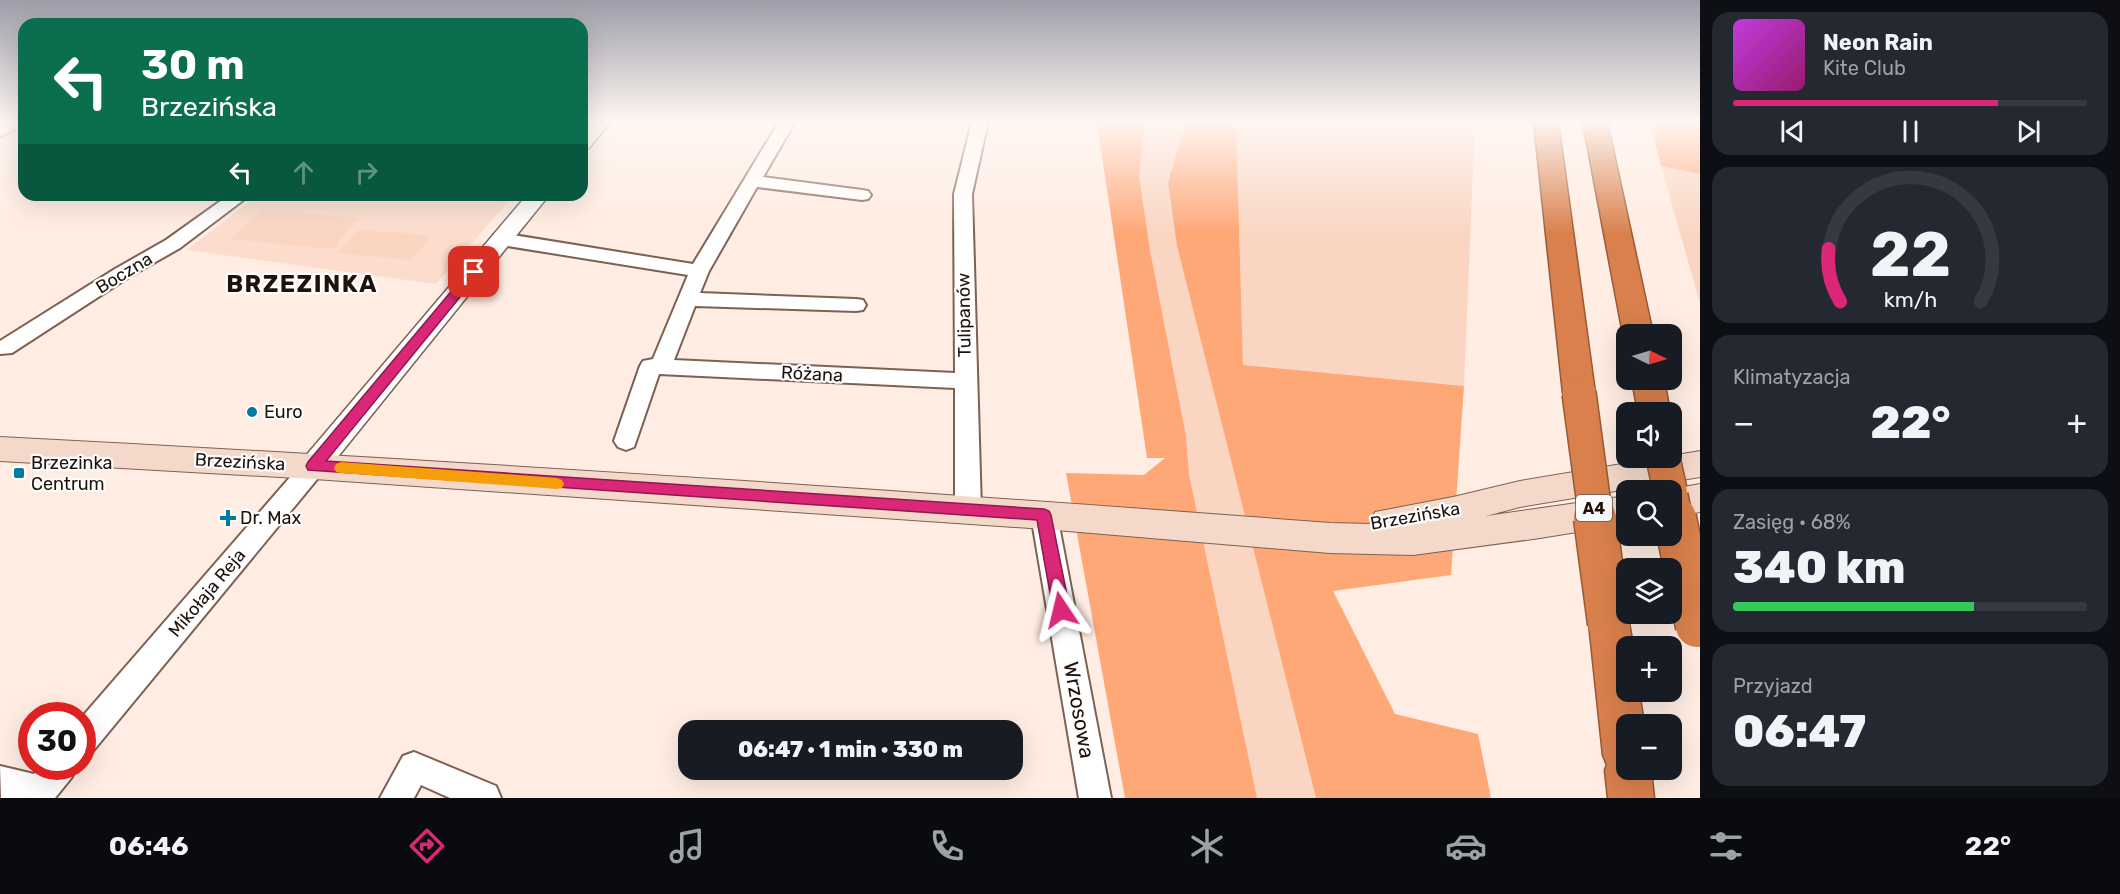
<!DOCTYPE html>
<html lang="pl">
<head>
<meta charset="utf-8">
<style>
	body { margin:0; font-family:Rubik,sans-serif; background:#242831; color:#f1f3f6; height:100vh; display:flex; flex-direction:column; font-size:22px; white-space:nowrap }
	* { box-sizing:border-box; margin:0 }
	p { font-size:20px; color:#9ea1a6 }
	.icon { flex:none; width:33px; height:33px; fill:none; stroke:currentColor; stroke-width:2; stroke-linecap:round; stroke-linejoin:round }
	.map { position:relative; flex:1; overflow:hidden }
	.sheet { display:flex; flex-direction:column; gap:12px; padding:12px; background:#0d0f14; width:420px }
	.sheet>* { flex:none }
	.top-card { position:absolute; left:18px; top:18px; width:570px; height:183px; border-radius:18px; box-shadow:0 6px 24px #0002; background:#0b6e4f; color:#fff; overflow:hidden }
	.needle { width:39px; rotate:95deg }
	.controls { position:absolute; left:1616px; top:324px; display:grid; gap:12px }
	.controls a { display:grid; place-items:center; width:66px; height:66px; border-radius:12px; background:#171b24; box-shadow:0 6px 24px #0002; font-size:30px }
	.speed { position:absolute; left:18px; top:702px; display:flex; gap:12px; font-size:30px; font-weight:700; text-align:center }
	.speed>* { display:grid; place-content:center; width:78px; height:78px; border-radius:50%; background:#171b24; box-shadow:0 6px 24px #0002; line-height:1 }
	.speed .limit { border:9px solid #d22; background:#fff; color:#111 }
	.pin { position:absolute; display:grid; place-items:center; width:51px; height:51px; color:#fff; margin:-26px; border-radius:12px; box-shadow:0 3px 9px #0006 }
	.me { position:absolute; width:66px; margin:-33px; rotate:350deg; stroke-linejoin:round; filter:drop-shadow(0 0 4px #0008) }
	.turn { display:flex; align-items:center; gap:21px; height:126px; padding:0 24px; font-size:27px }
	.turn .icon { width:78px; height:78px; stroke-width:2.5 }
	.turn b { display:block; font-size:42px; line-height:51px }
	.lanes { display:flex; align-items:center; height:57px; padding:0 24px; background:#0003; justify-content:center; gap:30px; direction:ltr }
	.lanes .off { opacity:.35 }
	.big { font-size:45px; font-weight:800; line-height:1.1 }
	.sheet .tile { flex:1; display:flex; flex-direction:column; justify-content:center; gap:9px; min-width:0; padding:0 21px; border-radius:18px; background:#242831 }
	.sheet .dial { align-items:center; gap:0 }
	.dial svg { height:156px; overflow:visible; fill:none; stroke:#363941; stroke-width:7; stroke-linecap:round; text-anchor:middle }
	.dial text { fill:#f1f3f6; stroke:none }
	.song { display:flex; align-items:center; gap:18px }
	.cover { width:72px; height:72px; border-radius:9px; background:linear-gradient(135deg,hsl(290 70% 55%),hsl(320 70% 35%)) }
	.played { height:6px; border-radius:3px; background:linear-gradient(90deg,#db2777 75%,#363941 75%) }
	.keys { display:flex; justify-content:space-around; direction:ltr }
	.heat { display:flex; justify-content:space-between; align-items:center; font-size:33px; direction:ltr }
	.charge { height:9px; border-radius:4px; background:linear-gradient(90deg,#34c759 68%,#363941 0) }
	.trip { position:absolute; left:678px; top:720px; width:345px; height:60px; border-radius:18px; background:#171b24; box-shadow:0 6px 24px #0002; font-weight:800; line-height:60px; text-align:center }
	.dock { display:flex; height:96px; justify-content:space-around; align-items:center; background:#090b0e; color:#9ea1a6 }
	.dock .icon { width:42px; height:42px }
	.dock .selected { color:#db2777 }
	.dock b { font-size:27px; color:#f1f3f6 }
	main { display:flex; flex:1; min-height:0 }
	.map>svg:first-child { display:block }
	.built { fill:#fcdccc }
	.green { fill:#fad5c2 }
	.forest { fill:#fea777 }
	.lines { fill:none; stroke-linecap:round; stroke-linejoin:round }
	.minor-casing { stroke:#7d6153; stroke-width:4 }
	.tertiary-casing { stroke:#7d6153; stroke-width:3 }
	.secondary-casing { stroke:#7d6153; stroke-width:2 }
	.motorway-casing { stroke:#975a36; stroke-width:3 }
	.minor { fill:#fff; fill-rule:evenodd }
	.tertiary { fill:#fff; fill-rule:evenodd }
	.secondary { fill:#f4d9ca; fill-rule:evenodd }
	.motorway { fill:#d9804d; fill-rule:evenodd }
	.motorway-bridge-far1-casing { stroke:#975a36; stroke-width:36; stroke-linecap:butt }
	.motorway-bridge-casing { stroke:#975a36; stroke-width:45; stroke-linecap:butt }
	.motorway-bridge-far1 { stroke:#d9804d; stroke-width:33 }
	.motorway-bridge { stroke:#d9804d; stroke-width:42 }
	.route { fill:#db2777; stroke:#8e194d; stroke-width:1.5 }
	.slow { fill:#f59e0b }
	.poi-dot { fill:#007ba2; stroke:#fdfdfd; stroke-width:2 }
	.labels { text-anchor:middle; stroke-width:4.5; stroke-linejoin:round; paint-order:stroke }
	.shield { fill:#fdfdfd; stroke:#605854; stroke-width:1.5 }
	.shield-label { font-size:16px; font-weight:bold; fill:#1d120c }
	.street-label { font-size:18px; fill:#1d120c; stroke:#fdfdfd }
	.poi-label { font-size:18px; fill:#1d120c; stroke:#fdfdfd; text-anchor:start }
	.near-street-label { font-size:21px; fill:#1d120c; stroke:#fdfdfd }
	.district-label { font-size:24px; font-weight:bold; letter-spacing:1.5px; fill:#1d120c; stroke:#fdfdfd }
</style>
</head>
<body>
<main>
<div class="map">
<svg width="1700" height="798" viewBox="0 0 1700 798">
	<rect width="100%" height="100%" fill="#ffece2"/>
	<path class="built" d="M258 195H514L436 284 187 250Z"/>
	<g class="green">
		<path d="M1145 122H1186L1168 182 1177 246 1316 798H1257L1189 474 1186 436 1150 250 1139 176Z"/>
		<path d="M1236 122H1475L1464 386 1243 365Z"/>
		<path d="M1661 166 1700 174V303Z"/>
		<path d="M262 209 359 218 332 249 230 239Z"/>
		<path d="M359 229 431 236 411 260 338 253Z"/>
	</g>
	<g class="forest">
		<path d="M1097 122H1145L1139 176 1150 250 1186 436 1189 474 1257 798H1125L1066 473 1144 475 1165 458H1147Z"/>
		<path d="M1186 122H1236L1243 365 1464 386 1451 575 1333 591 1395 714 1478 734 1491 798H1316L1177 246 1168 182Z"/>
		<path d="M1650 122H1700V174L1661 166Z"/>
	</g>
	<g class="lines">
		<defs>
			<g id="minor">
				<path d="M779 122H795L763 177 862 190 868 191 871 195 868 199 862 200 757 187 709 271 700 293 856 299 863 300 866 305 863 310 856 311 695 306 674 360 955 373 954 194 972 122H988L972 194 981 510 977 517 968 520 959 517 955 510V388L659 374 634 447 626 450 618 447 614 441 640 366 643 361 653 359 688 275 501 245 494 243 492 239 494 235 501 233 693 264Z"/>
				<path d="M229 195H250L180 248 129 277 12 353 0 354V341L115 269 166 240Z"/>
				<path d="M314 457 323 460 326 466 323 472 93 751 82 756V717L305 460Z"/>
				<path d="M1044 505 1053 508 1057 515 1111 798H1079L1031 515 1035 508Z"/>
				<path d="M414 752 496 786 501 798H450L421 785 414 798H380L403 756Z"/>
				<path d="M0 766 34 774 40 766H76L72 777 55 798H1Z"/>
			</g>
			<g id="tertiary">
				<path d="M24 122 22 126 0 137V123Z"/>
				<path d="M591 122H610L589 148 582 150V132Z"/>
				<path d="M527 195H549L324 474 314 477 304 474 300 466 304 458Z"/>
			</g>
			<g id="secondary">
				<path d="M0 437C444 460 887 489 1330 523L1371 524 1370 522 1375 512 1453 497 1520 481 1700 451V477L1520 507 1486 516 1626 496V524L1540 538 1413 555 1330 553 1044 529 314 479 0 461Z"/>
				<path d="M1700 484V512L1671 517V490H1667Z"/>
			</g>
			<g id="motorway">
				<path d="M1534 122H1558L1595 393 1591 401 1579 405 1567 401 1563 393Z"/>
				<path d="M1583 122H1607L1653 334H1626V339L1623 334Z"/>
				<path d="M1632 380H1664L1670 412H1638Z"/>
				<path d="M1609 605 1623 610 1629 623 1633 646H1626V692H1639L1644 724H1626V770H1651L1654 798H1608L1605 770 1607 765 1603 755 1589 623 1595 610Z"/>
			</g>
		</defs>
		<use href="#minor" class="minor-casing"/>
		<use href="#tertiary" class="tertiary-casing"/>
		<use href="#secondary" class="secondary-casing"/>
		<use href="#motorway" class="motorway-casing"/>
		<use href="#minor" class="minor"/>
		<use href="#tertiary" class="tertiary"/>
		<use href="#secondary" class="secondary"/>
		<use href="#motorway" class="motorway"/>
		<defs>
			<g id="motorway-bridge-far1">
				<path d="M1579 393 1596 520"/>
				<path d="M1663 458 1670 490"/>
				<path d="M1671 496 1676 520"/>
			</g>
			<g id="motorway-bridge">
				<path d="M1595 518 1609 623"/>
				<path d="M1675 518 1697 626"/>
			</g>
		</defs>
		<use href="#motorway-bridge-far1" class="motorway-bridge-far1-casing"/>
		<use href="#motorway-bridge" class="motorway-bridge-casing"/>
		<use href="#motorway-bridge-far1" class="motorway-bridge-far1"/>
		<use href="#motorway-bridge" class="motorway-bridge"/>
	</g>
	<linearGradient id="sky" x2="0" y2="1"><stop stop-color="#9d9da9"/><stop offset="0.52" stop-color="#fff6f2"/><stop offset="1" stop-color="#fff6f2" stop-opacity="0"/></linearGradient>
	<rect width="1700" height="234" fill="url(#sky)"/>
	<path class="route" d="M474 268 480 272 478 275 326 461 1044 509 1049 511 1051 515 1070 610 1067 616 1061 618 1055 616 1053 610 1037 520 308 470 306 466 308 462 470 269Z"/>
	<path class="slow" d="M341 462 557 478 562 480 564 484 562 488 557 489 341 473 336 472 334 468 336 464Z"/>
	<g class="poi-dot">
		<circle cx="252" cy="412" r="6"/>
		<rect x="13" y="467" width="12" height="12" rx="3"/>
		<path d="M225 509h6v6h6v6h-6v6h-6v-6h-6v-6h6z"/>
	</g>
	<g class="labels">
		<rect class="shield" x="1576" y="495" width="36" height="26" rx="4.5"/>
		<g class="shield-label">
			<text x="1594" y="514">A4</text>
		</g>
		<g class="street-label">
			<text transform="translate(124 273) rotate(-31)" y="6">Boczna</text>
			<text transform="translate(964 315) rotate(-91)" y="6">Tulipanów</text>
			<text transform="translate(812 374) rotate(3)" y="6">Różana</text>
			<text transform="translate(240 462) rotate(3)" y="6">Brzezińska</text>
			<text transform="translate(1415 516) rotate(-10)" y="6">Brzezińska</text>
			<text transform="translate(207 593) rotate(-50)" y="6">Mikołaja Reja</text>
		</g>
		<g class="poi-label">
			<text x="264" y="418">Euro</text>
			<text x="31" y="469">Brzezinka<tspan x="31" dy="21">Centrum</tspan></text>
			<text x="240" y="524">Dr. Max</text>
		</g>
		<g class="near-street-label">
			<text transform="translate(1079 710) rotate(80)" y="7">Wrzosowa</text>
		</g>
		<g class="district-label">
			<text x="302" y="292">BRZEZINKA</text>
		</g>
	</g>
</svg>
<div class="controls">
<a><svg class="needle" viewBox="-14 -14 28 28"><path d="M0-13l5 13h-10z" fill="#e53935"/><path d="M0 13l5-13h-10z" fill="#9ea1a6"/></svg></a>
<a><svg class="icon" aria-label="sound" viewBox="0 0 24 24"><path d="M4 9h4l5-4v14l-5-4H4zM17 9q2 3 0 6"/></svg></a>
<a><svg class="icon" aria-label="search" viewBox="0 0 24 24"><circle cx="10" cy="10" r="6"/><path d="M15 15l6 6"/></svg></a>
<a><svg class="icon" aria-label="layers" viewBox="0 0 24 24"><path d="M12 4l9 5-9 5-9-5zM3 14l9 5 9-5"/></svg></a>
<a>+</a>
<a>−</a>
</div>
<div class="speed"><div class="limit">30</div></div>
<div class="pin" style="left:474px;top:272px;background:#d93025"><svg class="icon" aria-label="arrive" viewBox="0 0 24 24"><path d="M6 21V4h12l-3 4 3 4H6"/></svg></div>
<svg class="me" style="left:1061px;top:610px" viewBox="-20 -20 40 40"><path d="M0-17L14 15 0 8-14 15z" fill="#db2777" stroke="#fff" stroke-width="4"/></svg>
<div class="trip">06:47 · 1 min · 330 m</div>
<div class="top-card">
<div class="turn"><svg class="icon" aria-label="left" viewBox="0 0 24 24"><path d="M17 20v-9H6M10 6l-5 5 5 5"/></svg><div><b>30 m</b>Brzezińska</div></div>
<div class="lanes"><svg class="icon" aria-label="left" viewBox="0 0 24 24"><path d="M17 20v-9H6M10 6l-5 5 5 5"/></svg><svg class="icon off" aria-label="ahead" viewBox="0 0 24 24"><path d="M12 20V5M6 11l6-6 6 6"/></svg><svg class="icon off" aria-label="right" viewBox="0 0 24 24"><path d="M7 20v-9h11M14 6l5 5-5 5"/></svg></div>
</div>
</div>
<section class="sheet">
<div class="tile">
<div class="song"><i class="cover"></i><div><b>Neon Rain</b><p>Kite Club</p></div></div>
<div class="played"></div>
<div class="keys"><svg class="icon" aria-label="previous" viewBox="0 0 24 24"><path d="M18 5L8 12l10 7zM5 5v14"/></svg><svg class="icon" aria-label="pause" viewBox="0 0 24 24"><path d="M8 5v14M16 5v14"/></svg><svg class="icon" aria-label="next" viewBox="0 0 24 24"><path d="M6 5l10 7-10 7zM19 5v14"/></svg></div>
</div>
<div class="tile dial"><svg viewBox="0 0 100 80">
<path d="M14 69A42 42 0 1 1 86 69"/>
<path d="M14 69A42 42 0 0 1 8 42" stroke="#db2777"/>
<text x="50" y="56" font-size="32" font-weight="700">22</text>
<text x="50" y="72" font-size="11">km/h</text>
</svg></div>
<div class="tile"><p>Klimatyzacja</p>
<div class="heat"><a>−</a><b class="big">22°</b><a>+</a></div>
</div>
<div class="tile"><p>Zasięg · 68%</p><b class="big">340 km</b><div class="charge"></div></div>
<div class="tile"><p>Przyjazd</p><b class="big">06:47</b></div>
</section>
</main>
<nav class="dock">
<b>06:46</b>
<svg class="icon selected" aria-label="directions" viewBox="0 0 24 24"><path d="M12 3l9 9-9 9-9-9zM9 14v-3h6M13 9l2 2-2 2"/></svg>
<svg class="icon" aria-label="music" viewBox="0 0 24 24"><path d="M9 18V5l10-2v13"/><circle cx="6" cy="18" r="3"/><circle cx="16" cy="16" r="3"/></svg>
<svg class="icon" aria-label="phone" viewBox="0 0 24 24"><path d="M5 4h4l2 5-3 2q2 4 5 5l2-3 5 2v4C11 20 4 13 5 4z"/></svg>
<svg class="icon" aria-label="climate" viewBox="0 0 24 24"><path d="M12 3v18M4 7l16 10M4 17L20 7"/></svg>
<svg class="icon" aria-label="car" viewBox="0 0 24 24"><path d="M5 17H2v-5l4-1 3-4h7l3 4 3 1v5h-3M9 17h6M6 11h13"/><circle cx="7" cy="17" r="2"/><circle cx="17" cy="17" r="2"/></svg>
<svg class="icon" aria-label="filters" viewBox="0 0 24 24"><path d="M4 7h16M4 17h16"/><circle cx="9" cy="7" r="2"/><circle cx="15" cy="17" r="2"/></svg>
<b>22°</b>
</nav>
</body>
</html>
